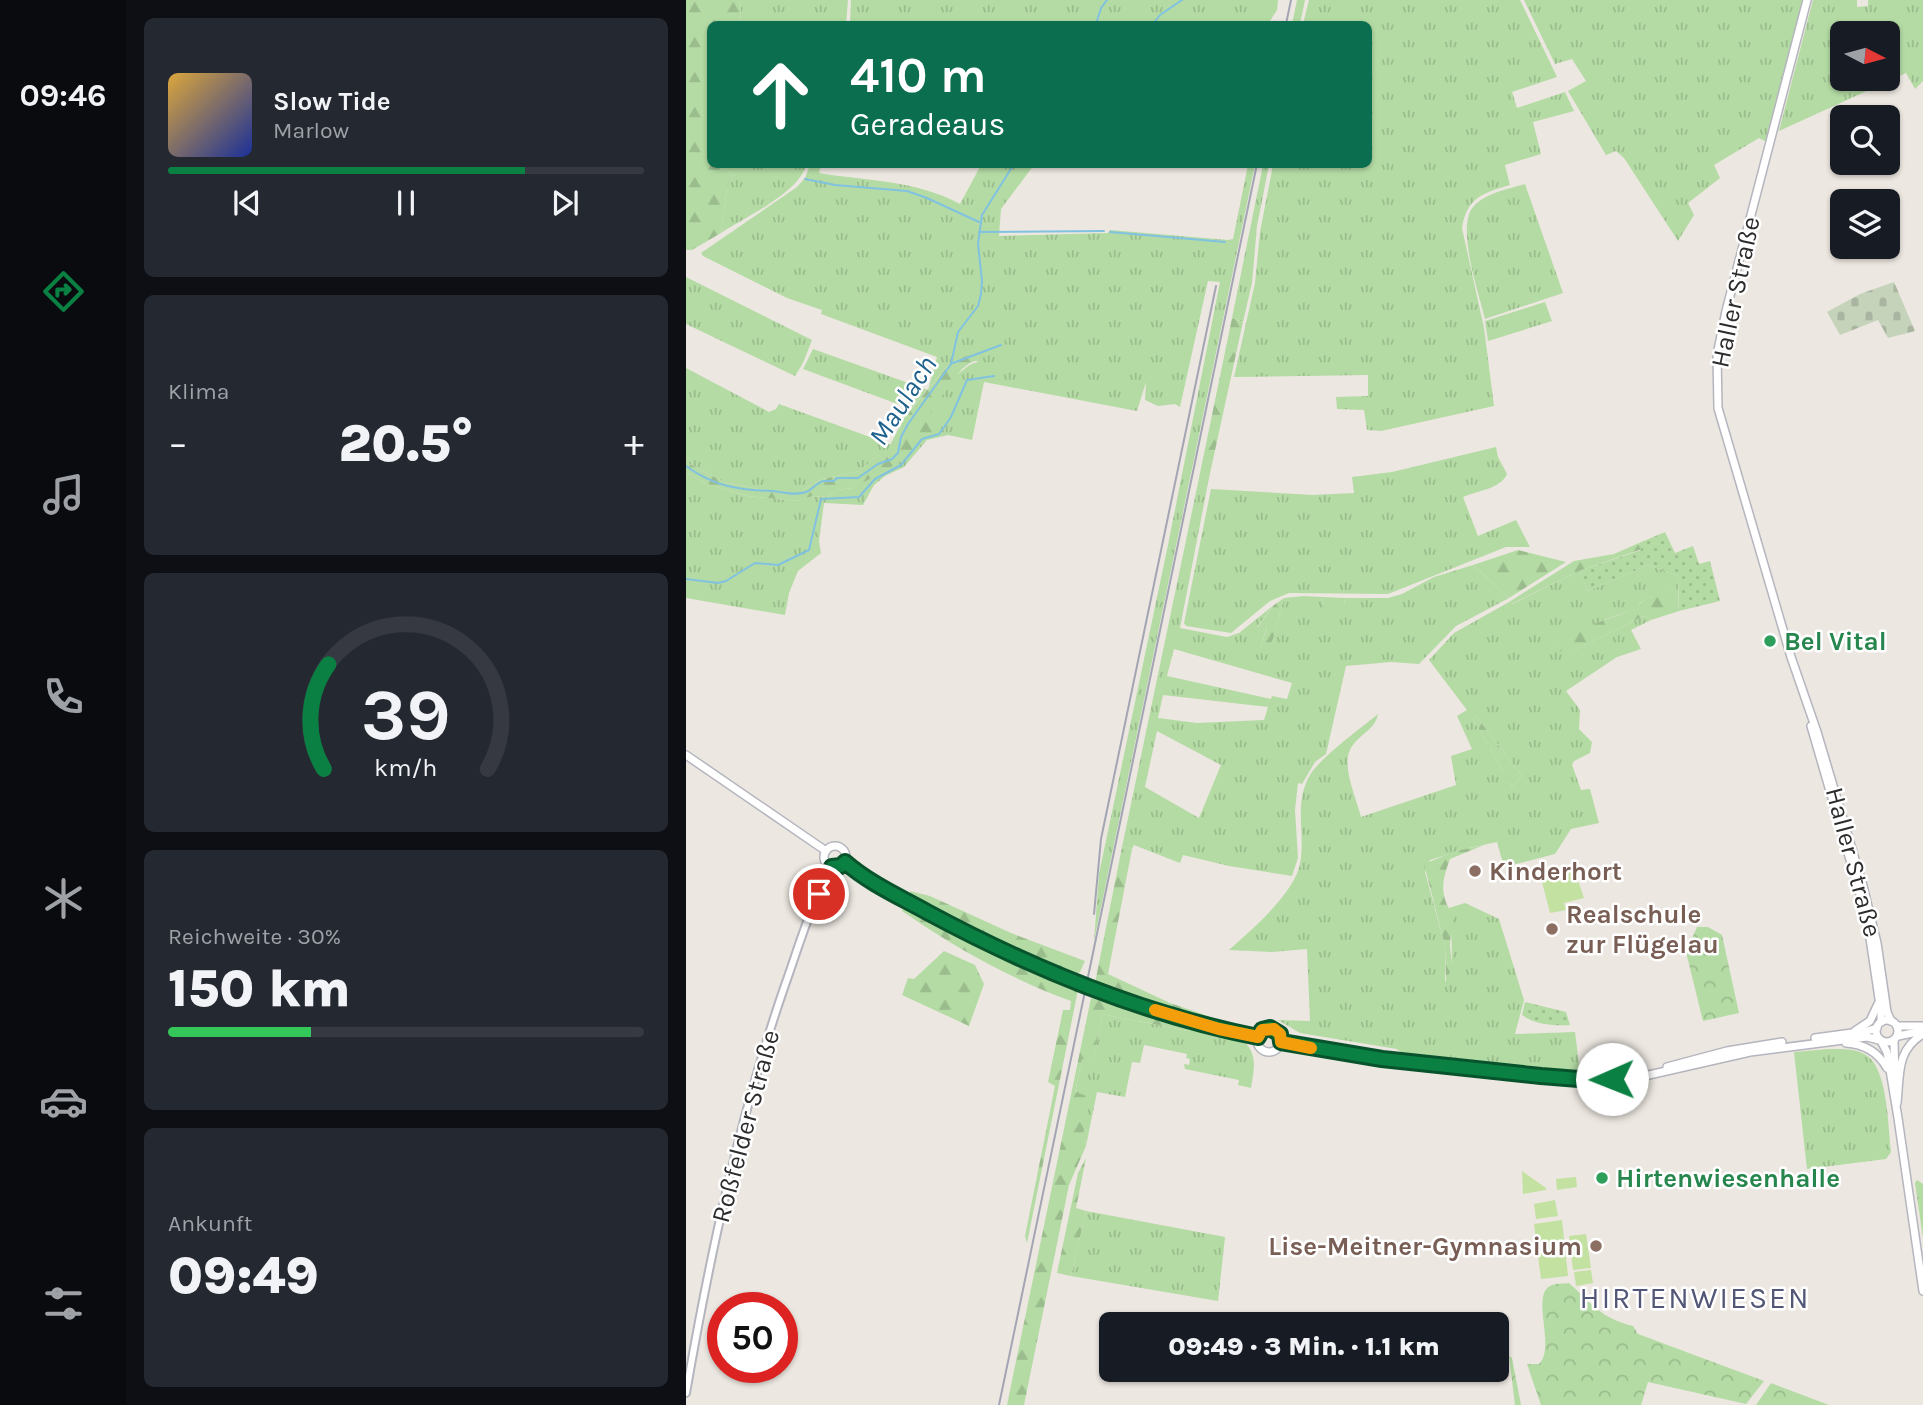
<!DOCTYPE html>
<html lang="de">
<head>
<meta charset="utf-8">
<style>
	body { margin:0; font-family:Karla,sans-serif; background:#242831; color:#f1f3f6; height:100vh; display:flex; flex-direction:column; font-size:26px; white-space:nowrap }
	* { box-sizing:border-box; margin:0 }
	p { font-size:23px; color:#9ea1a6 }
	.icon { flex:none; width:38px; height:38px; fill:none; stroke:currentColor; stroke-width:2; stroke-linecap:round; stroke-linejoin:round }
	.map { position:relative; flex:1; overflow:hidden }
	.details { display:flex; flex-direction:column; gap:18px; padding:18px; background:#0d0f14; width:560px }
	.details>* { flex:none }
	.guide { position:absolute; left:21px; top:21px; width:665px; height:147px; border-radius:10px; box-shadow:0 2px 5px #0004; background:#0b6e4f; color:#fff; overflow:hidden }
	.needle { width:46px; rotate:96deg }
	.tools { position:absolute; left:1144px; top:21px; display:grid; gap:14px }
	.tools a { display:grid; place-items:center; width:70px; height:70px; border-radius:10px; background:#171b24; box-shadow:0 2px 5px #0004; font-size:35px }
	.speed { position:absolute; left:21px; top:1292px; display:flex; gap:14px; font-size:35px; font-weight:700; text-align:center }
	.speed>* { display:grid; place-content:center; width:91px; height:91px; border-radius:50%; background:#171b24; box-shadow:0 2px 5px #0004; line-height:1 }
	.speed .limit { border:10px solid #d22; background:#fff; color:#111 }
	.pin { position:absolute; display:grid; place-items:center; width:60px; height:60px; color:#fff; margin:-30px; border:4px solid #fff; border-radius:50%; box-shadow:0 2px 7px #0007 }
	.me { position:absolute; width:77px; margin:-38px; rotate:269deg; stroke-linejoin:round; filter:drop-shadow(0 0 5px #0008) }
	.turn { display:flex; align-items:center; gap:24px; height:147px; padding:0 28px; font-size:32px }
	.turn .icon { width:91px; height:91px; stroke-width:2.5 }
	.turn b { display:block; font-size:49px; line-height:60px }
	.big { font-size:52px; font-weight:800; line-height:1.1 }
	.details .tile { flex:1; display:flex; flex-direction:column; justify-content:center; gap:10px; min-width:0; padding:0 24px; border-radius:10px; background:#242831 }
	.details .dial { align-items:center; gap:0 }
	.dial svg { height:182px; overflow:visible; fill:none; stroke:#363941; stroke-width:7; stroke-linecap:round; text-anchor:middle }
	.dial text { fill:#f1f3f6; stroke:none }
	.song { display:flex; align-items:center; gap:21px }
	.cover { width:84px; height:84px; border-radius:10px; background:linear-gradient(135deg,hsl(40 70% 55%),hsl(230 70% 35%)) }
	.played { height:7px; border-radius:4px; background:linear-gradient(90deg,#0b8043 75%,#363941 75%) }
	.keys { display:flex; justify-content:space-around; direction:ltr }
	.heat { display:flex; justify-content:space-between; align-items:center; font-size:38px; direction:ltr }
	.charge { height:10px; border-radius:5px; background:linear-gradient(90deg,#34c759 30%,#363941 0) }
	.trip { position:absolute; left:413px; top:1312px; width:410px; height:70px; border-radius:10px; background:#171b24; box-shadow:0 2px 5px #0004; font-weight:800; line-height:70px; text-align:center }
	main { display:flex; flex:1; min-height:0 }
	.tab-bar { display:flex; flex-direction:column; width:126px; justify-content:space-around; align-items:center; background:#090b0e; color:#9ea1a6 }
	.tab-bar .icon { width:49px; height:49px }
	.tab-bar .current { color:#0b8043 }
	.tab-bar b { font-size:32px; color:#f1f3f6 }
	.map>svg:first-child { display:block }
	.grass { fill:url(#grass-tufts); fill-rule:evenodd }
	.forest { fill:url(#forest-firs) }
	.cemetery { fill:url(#cemetery-stones) }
	.park { fill:url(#park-crowns) }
	.garden { fill:url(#garden-dots) }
	.pitch { fill:#c3e1a1 }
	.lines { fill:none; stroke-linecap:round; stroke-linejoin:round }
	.stream { stroke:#81c2e0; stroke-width:2 }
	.tertiary-casing { stroke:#b4b5be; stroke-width:10 }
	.secondary-casing { stroke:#b4b5be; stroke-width:10 }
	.tertiary { stroke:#fff; stroke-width:6 }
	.secondary { stroke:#fff; stroke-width:7 }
	.rail { stroke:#a3a5b4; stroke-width:2 }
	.secondary-bridge-casing { stroke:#b4b5be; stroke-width:10; stroke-linecap:butt }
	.secondary-bridge { stroke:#fff; stroke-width:7 }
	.route-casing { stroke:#07532c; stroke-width:18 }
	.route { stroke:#0b8043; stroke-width:12 }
	.slow { stroke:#f59e0b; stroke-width:12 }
	.leisure-dot { fill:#2e9e5b; stroke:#fff; stroke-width:2.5 }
	.education-dot { fill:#8d6e63; stroke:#fff; stroke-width:2.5 }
	.labels { text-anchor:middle; stroke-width:5; stroke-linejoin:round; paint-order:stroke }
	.street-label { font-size:26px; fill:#2c2c2c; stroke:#fff }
	.leisure-label { font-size:26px; font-weight:bold; fill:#27864d; stroke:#fff; text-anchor:start }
	.education-label { font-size:26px; font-weight:bold; fill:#785e54; stroke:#fff; text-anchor:start }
	.water-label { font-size:28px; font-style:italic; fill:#1f628d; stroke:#fff }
	.quarter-label { font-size:30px; letter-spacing:2px; fill:#525777; stroke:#fff }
</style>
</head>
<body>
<main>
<nav class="tab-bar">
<b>09:46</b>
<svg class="icon current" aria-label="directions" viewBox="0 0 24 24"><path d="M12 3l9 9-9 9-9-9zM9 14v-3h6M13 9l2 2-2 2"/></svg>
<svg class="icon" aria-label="music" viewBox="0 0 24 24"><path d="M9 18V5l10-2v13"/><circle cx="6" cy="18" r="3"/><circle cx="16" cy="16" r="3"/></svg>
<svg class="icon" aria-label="phone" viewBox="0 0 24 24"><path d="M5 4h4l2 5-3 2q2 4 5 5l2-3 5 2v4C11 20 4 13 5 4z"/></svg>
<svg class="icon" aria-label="climate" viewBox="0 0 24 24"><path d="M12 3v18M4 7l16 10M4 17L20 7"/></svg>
<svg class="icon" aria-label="car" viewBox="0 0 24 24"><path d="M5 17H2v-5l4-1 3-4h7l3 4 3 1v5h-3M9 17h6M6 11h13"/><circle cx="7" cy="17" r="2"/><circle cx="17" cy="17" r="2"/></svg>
<svg class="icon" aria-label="filters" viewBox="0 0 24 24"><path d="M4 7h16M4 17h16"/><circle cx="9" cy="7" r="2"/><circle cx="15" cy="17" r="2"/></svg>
</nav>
<section class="details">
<div class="tile">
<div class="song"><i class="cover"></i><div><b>Slow Tide</b><p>Marlow</p></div></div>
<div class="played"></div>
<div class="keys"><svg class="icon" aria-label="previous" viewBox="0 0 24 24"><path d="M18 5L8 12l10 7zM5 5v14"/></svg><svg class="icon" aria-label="pause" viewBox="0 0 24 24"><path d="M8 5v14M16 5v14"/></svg><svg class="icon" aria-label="next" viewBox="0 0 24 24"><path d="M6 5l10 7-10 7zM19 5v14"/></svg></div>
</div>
<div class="tile"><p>Klima</p>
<div class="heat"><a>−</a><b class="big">20.5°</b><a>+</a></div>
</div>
<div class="tile dial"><svg viewBox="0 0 100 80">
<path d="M14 69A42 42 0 1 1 86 69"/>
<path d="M14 69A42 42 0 0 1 16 23" stroke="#0b8043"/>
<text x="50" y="56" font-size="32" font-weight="700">39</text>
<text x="50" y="72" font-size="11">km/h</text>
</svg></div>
<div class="tile"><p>Reichweite · 30%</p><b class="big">150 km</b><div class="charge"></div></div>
<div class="tile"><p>Ankunft</p><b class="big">09:49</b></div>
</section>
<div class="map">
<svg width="1237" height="1405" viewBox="0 0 1237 1405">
	<defs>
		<pattern id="grass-tufts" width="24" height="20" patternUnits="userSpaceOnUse" patternTransform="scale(1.75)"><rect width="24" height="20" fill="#b4dba4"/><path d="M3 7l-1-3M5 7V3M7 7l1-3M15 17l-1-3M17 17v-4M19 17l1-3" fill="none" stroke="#9bbc8d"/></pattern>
		<pattern id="forest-firs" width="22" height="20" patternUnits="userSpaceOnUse" patternTransform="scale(1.75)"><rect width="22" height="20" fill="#b4dba4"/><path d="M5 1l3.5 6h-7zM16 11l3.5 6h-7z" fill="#9bbc8d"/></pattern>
		<pattern id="cemetery-stones" width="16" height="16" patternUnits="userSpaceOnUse" patternTransform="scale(1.75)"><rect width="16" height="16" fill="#c5d3ba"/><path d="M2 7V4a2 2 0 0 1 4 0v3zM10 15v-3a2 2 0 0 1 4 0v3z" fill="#a9b5a0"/></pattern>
		<pattern id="park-crowns" width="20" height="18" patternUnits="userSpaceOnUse" patternTransform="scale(1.75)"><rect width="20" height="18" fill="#b4dba4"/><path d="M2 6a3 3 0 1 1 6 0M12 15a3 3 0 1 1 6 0" fill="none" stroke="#9bbc8d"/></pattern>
		<pattern id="garden-dots" width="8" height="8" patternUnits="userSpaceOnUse" patternTransform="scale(1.75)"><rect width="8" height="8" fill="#b4dba4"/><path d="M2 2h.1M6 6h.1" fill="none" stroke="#9bbc8d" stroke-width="1.8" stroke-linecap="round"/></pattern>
	</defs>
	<rect width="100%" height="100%" fill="#ece7e0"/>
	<g class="grass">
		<path d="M54 0H162L160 24H55Z"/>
		<path d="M165 0H592L591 10 582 24H164Z"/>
		<path d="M611 0H619L614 24H606Z"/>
		<path d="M623 0H834L871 77 826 92 831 108 879 92 888 111 847 122 855 154 819 165 824 185C796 193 781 198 776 228L798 328 808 406 695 431 681 430 678 410 651 409 650 397 682 396V375L548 377 569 283 574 232 587 165 682 164V24H617Z"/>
		<path d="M838 0H1117L1081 142 1073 138 1028 165 1034 178 1002 203 1008 215 992 241 938 158 930 151 920 155 882 91 900 81 886 59 869 64Z"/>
		<path d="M1127 0H1171V7L1182 6V0H1237V81L1229 89 1220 73 1093 131ZM1157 33H1202V79H1157Z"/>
		<path d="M36 164 120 165C114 192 58 218 35 233L41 188 48 174 35 167Z"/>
		<path d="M124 165H135L133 173C181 181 230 180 274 204L295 165H348L315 209 313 236 422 233 424 230 542 240 547 239 562 165H569L408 941 413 874 483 540 534 282 522 281 494 407 489 404 472 406 459 400 460 382 451 411 298 382 286 440 262 435 241 440 218 467 199 476 188 485 177 505 138 503 133 541 135 553 112 571 103 593 99 615 0 598V472L21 484 62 496 111 501 127 496 141 497 151 490 166 488 242 439C243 431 242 418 245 410 252 396 276 364 292 362L283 356 262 365 225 409 117 369 127 349 242 390 251 357 135 314 136 310 101 298 17 256 15 253 111 187 119 178Z"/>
		<path d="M577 165H583L571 226 566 283 557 322 546 318Z"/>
		<path d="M839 184 877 293 799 319C793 294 769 225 788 206 800 193 822 189 839 184Z"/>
		<path d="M0 277 126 340 117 363 109 376 0 324Z"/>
		<path d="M859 302 866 321 802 341 799 321Z"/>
		<path d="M0 368 83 412 90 409 93 404 206 445 201 452 188 458 174 471 136 479 116 490 106 491 77 490 38 482 0 462Z"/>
		<path d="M810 447 812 457 821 474C815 489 790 491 777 497L792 536 830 520 844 547H820L702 594 603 593 584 601 545 633 500 626 498 623 525 489 626 495 668 493 666 477 706 472Z"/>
		<path d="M513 478H523L494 628 541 637 553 633 588 605 571 627 581 626 574 649 588 636 598 598 618 596 636 597 637 605H658L659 598H702L716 594 748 577 787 565 823 598 770 626 733 664 705 662 660 666 640 754 629 762 616 784 612 783 609 810 612 858 606 876 543 866 497 855 494 863 448 845 446 849 436 847ZM488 649 606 683 601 699 586 696 585 699 481 676ZM477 695 582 707 578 720 511 723 472 718ZM471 731 535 765 513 818 459 787Z"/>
		<path d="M962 565 992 576V589L964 597 955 602 951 608 915 621 872 647 889 650 958 616 965 620 945 630 955 649 931 657 880 691 894 710 893 729 906 742 904 753 888 761 886 765 895 790 904 789 913 823 885 829 869 854 818 867 811 842 783 848 744 860 739 872 759 946V982C771 968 764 927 763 908L779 903 813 919 838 1000 829 1034 889 1032 894 1072 717 1054 711 1049 614 1033 592 1020 624 1021 621 949 586 952 543 950C565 930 608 894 614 864 620 833 607 804 624 775 634 758 675 728 692 714 689 729 676 733 667 745 653 762 670 797 675 817L770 785 765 756 786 749 771 716 781 710 743 660 768 633 823 602 826 604 893 571 902 591ZM790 716 836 776 826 787 787 719Z"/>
		<path d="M416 1014 502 1031 514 1028 558 1041C572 1056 568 1069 565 1088L552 1085 553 1080 499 1069 498 1064 503 1065 504 1059 500 1058 501 1054 458 1045 454 1063 446 1062 439 1097 411 1092 400 1146 399 1139 396 1141 389 1093 396 1058 408 1059Z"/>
		<path d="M1143 1049C1155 1049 1169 1048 1180 1055 1202 1068 1202 1128 1205 1152L1200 1159 1121 1169 1108 1052Z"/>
		<path d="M1231 1180 1237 1184V1238L1229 1183Z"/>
		<path d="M400 1211 539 1237 532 1301 385 1276Z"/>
	</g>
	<g class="forest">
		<path d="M0 0H54L55 24H24V164L35 165V167L48 174 41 188 35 233 6 250H0Z"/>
		<path d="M546 318 557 322 523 478H513Z"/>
		<path d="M317 338 319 340 315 350 284 363 276 369 244 412V421L252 428 242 439 201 470 166 488 151 490 141 497 127 496 111 501 62 496 21 484 0 472V462L38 482 77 490H116L136 479 174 471 188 458 201 451 218 418 262 365Z"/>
		<path d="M953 543 956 549 893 571 825 604 823 602 888 561 928 554Z"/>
		<path d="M832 550 880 562 823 598 787 565Z"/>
		<path d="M992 589 993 611 965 620 958 616 889 650 869 652C882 627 926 620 949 608 954 606 952 605 957 601 966 594 981 592 992 589Z"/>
		<path d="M636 597 659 598 658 605 642 613 637 605Z"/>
		<path d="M598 598 588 636 578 659 574 649 581 627 571 628 588 605Z"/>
		<path d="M790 716 836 776 826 787 787 719Z"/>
		<path d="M798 845 764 859C756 881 753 894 767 915L764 944 766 967 760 982 759 946 738 864 770 851Z"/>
		<path d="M436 847 446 849 422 974 484 1003 528 1018 527 1023 439 996 409 983Z"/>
		<path d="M224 891 244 896 325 933 399 961 394 972 385 976C330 951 276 927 224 894Z"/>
		<path d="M219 906C275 939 332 965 392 990L341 1243 339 1236 369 1086 362 1082 377 1010H384L385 1001C325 979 269 948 216 911Z"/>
		<path d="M258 951 289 965 298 984 283 1026 216 995 222 978 228 979Z"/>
		<path d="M405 998 512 1028 502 1031 416 1014 408 1060 396 1059 389 1092 404 1097 396 1140 399 1139 400 1146 383 1185 338 1405H321Z"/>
		<path d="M400 1158 390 1208 400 1211 385 1276 371 1273 392 1173Z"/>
	</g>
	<path class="cemetery" d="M1208 282 1229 331 1202 338 1192 320 1154 335 1141 312 1174 294Z"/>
	<g class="park">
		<path d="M1011 927H1022L1036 935 1053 1013 1017 1021 1000 952Z"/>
		<path d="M883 1283C907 1305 915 1318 947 1326L952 1334 1078 1381 1060 1404 962 1382 955 1405H855L841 1364H853C871 1347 843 1293 866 1285 871 1283 878 1284 883 1283Z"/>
		<path d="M823 1356 826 1358 835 1405H829Z"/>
		<path d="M1085 1383 1143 1405H1070Z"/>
	</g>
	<g class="garden">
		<path d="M979 532 989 553 1007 546 1013 564 1024 561 1034 601 993 611 992 576 962 565 902 591 893 571 955 550 953 543Z"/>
		<path d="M839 1002 880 1012 884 1025C868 1026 848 1024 836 1015Z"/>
	</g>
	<g class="pitch">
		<path d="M887 866 898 898 878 903 880 910 864 913 854 874Z"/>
		<path d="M836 1171 860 1188V1190L837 1194Z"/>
		<path d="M890 1177 891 1187 871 1190 870 1179Z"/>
		<path d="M869 1200 872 1216 850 1219 848 1204Z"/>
		<path d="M876 1220 882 1276 855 1279 848 1224Z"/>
		<path d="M900 1234 905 1268 887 1270 883 1236Z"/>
		<path d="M905 1270 907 1283 890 1286 888 1272Z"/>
	</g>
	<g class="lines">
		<g class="stream">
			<path d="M410 24 415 8 421 0"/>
			<path d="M467 24 474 15 496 0"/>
			<path d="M119 179 149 185 221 191 241 198 293 222"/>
			<path d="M293 232 418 231"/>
			<path d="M424 232 539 242"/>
			<path d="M267 363 315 345"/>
			<path d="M0 466C29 487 53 490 87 491 97 492 109 496 120 492 126 490 131 482 138 481 141 481 145 481 148 481L151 478H172L192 464 206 459 212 453 215 437 222 424 265 364 272 332 292 306 295 294 296 281 292 244 296 215 328 164"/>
			<path d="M0 579 32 583 40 581 69 563 92 565 123 550 135 499 173 497 189 479 215 465 236 439 253 434 265 417 281 380 308 376"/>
		</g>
		<defs>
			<path id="tertiary" d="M0 1393C24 1255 53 1118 99 985 113 946 125 903 146 867"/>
			<g id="secondary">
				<path d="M1121 0 1040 311 1031 355 1032 408 1105 657 1131 732 1177 886 1191 943 1201 1012 1205 1021"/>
				<path d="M1125 726 1181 918 1195 1012V1022"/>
				<path d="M0 755 140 851"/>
				<circle cx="149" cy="857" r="11"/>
				<path d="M159 862C179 880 205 892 228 905 279 933 331 957 385 980"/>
				<path d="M417 993 533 1029 572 1037"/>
				<circle cx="1201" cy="1031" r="11"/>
				<path d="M1211 1026H1237"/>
				<circle cx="583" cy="1040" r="12"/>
				<path d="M1169 1031 1184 1021 1192 1004"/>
				<path d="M1212 1036 1237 1031"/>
				<path d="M1129 1038 1181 1031 1191 1028"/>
				<path d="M1195 1041 1201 1052 1212 1118 1237 1291"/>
				<path d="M1208 1041 1209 1079"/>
				<path d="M595 1042 696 1059 905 1080 954 1077 1064 1052 1181 1037 1193 1040"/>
				<path d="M1160 1043C1179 1044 1192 1052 1201 1068"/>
				<path d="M981 1067 1041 1051 1096 1042"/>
				<path d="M1211 1103C1214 1075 1210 1050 1237 1034"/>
			</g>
		</defs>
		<use href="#tertiary" class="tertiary-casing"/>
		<use href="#secondary" class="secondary-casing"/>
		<use href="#tertiary" class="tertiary"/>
		<use href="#secondary" class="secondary"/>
		<g class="rail">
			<path d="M600 24 605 0"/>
			<path d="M408 914 415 839 530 286"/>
			<path d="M313 1405 571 164"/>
		</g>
		<defs>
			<path id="secondary-bridge" d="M385 980 417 993"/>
		</defs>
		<use href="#secondary-bridge" class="secondary-bridge-casing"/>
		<use href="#secondary-bridge" class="secondary-bridge"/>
	</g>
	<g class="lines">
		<defs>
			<path id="route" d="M133 894 146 867 155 866 159 862C183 883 214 897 241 912 345 968 456 1014 572 1037L576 1030 584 1028 594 1034 595 1042 696 1059 855 1076 905 1080 926 1079"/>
		</defs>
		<use href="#route" class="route-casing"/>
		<use href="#route" class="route"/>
		<path class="slow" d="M469 1010 533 1029 572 1037 576 1030 588 1029 594 1034 595 1042 625 1048"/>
	</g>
	<g class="leisure-dot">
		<circle cx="1084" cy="641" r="7"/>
		<circle cx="916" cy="1178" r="7"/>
	</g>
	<g class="education-dot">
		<circle cx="789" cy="871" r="7"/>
		<circle cx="866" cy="929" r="7"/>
		<circle cx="910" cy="1246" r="7"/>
	</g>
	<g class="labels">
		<g class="street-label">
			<text transform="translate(1049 292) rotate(-78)" y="9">Haller Straße</text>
			<text transform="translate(1168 862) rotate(75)" y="9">Haller Straße</text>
			<text transform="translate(59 1126) rotate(-75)" y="9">Roßfelder Straße</text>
		</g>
		<g class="leisure-label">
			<text x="1098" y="650">Bel Vital</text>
			<text x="930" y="1187">Hirtenwiesenhalle</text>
		</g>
		<g class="education-label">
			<text x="803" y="880">Kinderhort</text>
			<text x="880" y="923">Realschule<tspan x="880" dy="30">zur Flügelau</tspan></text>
			<text x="896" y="1255" text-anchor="end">Lise-Meitner-Gymnasium</text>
		</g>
		<g class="water-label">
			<text transform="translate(216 400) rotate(-57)" y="10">Maulach</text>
		</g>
		<g class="quarter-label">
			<text x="1009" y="1308">HIRTENWIESEN</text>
		</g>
	</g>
</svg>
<div class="tools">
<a><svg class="needle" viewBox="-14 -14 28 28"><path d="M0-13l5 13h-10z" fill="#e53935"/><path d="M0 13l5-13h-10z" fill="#9ea1a6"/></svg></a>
<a><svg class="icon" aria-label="search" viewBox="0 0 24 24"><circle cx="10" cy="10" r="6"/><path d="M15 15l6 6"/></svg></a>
<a><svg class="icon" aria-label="layers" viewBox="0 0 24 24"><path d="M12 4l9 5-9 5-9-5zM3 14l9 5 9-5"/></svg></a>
</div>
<div class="speed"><div class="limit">50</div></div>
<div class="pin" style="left:133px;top:894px;background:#d93025"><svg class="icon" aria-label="arrive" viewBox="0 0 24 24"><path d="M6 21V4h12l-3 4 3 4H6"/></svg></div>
<svg class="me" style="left:926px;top:1079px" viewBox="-20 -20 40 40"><circle r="19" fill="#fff"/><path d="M0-13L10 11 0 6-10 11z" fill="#0b8043"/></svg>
<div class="trip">09:49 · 3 Min. · 1.1 km</div>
<div class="guide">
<div class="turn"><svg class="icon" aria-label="ahead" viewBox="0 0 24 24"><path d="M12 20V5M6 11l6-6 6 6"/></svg><div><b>410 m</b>Geradeaus</div></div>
</div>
</div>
</main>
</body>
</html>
